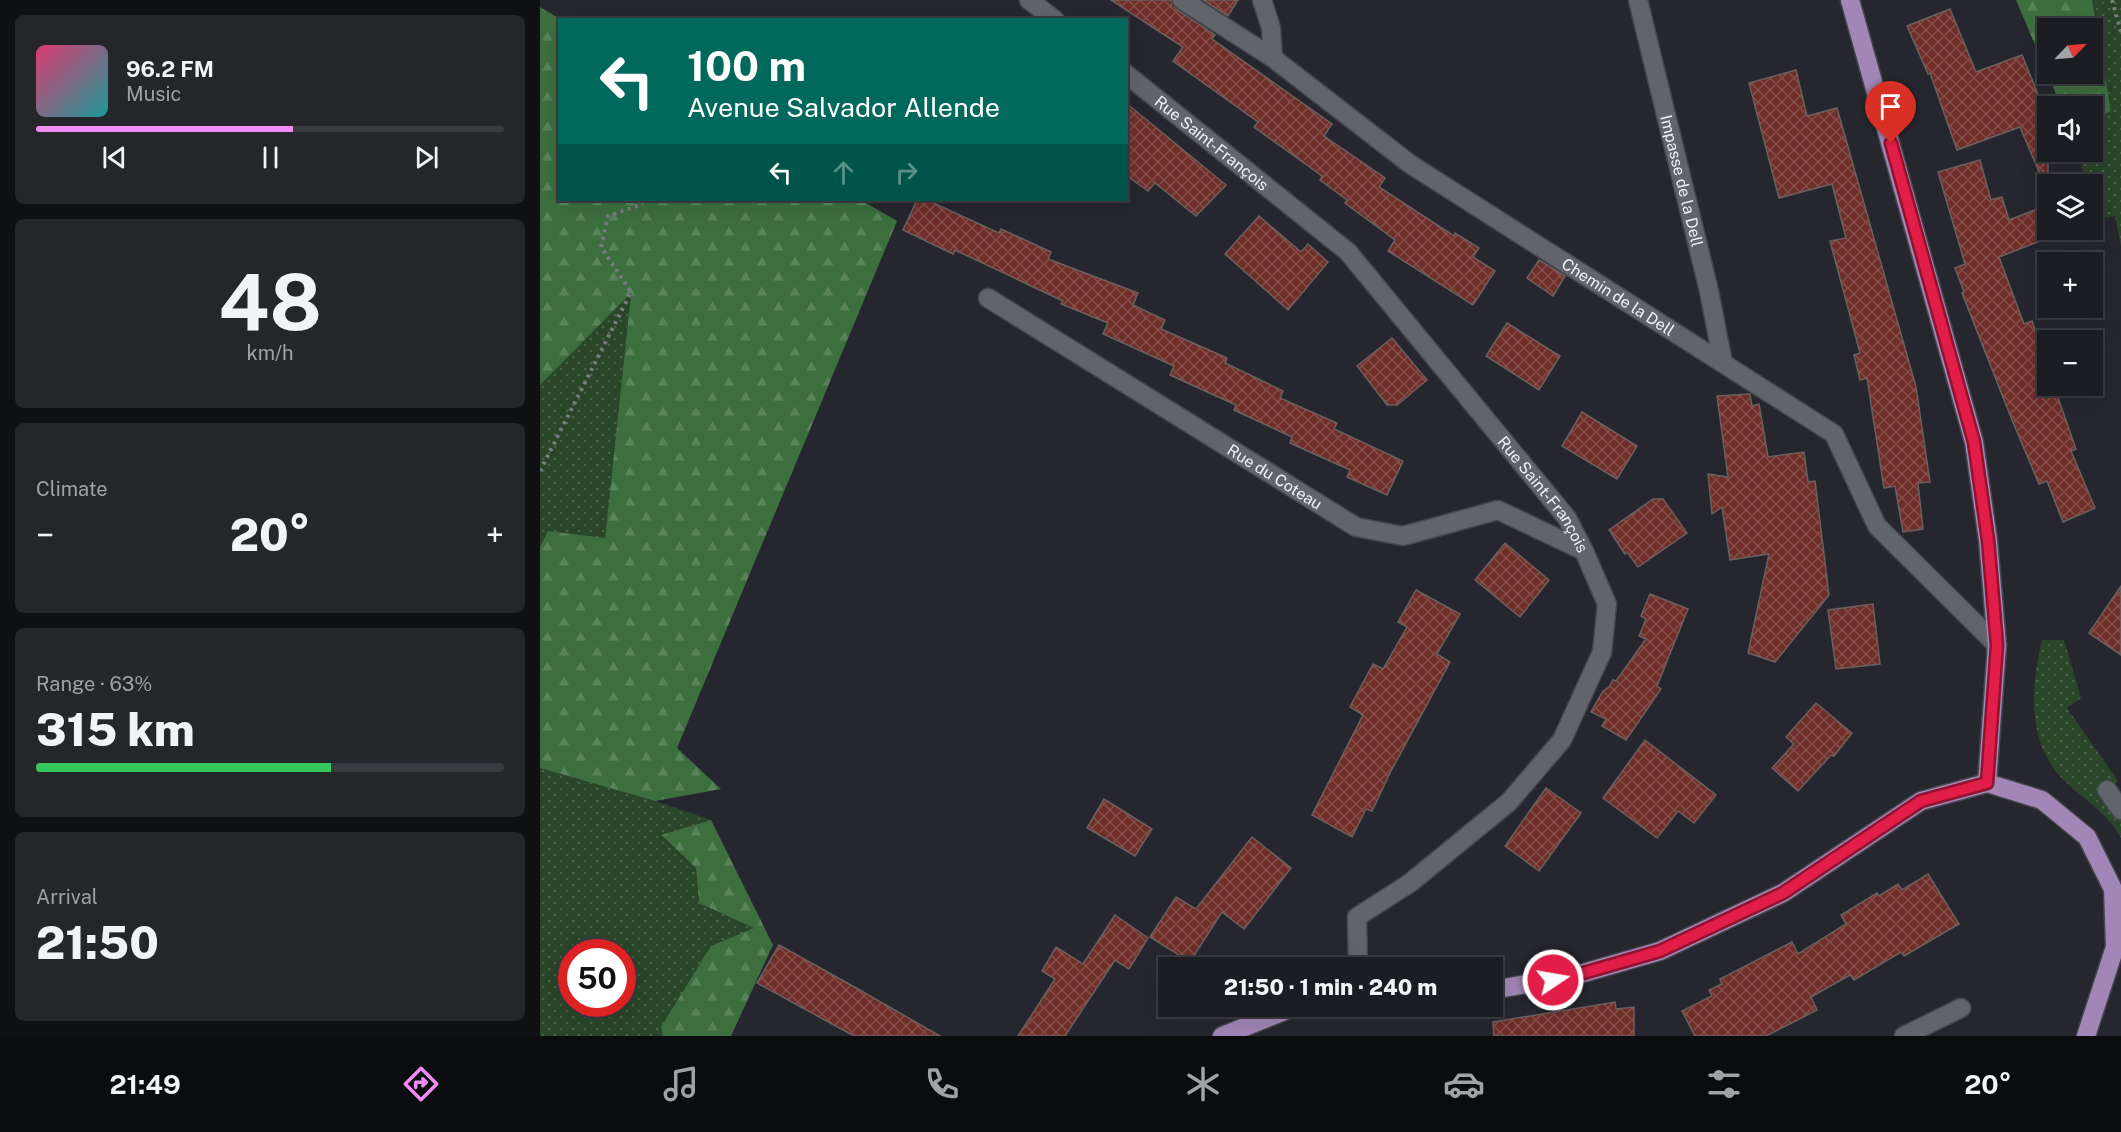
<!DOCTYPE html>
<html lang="en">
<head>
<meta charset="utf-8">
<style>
	body { margin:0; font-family:"Public Sans",sans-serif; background:#25262a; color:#f1f3f6; height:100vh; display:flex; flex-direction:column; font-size:22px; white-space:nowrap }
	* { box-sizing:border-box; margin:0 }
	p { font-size:20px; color:#a0a2a5 }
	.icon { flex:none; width:33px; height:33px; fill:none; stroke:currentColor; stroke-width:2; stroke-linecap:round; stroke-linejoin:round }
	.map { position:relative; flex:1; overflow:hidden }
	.panel { display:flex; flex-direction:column; gap:15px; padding:15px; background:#0f1013; width:540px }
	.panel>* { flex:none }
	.guide { position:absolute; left:18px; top:18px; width:570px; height:183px; border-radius:0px; box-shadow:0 6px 24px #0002,0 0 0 2px #3a3b40; background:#00695c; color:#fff; overflow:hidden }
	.needle { width:39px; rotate:65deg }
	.tools { position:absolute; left:1497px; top:18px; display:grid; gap:12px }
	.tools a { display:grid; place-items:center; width:66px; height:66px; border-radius:0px; background:#1c1d22; box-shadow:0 6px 24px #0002,0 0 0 2px #3a3b40; font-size:30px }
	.speed { position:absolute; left:18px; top:939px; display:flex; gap:12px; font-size:30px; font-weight:700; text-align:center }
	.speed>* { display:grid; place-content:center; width:78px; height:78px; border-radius:50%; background:#1c1d22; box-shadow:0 6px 24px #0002,0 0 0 2px #3a3b40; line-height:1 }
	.speed .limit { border:9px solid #d22; background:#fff; color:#111 }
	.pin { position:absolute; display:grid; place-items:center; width:51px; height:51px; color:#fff; margin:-62px -26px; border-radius:50% 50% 50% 0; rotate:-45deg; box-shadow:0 0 6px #0007 }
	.pin .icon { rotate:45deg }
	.me { position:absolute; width:66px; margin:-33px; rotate:78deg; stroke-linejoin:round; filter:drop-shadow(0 0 4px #0008) }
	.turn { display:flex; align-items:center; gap:21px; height:126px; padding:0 30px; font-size:27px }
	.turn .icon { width:78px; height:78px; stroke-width:2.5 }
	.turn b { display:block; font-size:42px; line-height:51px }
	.lanes { display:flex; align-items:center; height:57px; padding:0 30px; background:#0003; justify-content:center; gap:30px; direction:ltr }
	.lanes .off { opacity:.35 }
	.big { font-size:45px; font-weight:800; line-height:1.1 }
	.panel .widget { flex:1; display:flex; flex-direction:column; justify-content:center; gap:9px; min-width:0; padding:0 21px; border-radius:9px; background:#25262a }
	.panel .dial { align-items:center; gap:0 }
	.dial b { font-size:78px; line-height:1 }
	.song { display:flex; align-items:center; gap:18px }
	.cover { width:72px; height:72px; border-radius:9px; background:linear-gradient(135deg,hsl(340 70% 55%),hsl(180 70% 35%)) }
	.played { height:6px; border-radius:3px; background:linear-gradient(90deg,#f08bf5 55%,#3a3b40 55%) }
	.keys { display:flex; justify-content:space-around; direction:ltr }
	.heat { display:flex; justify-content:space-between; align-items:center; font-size:33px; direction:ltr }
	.charge { height:9px; border-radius:4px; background:linear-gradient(90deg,#34c759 63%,#3a3b40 0) }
	.trip { position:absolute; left:618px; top:957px; width:345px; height:60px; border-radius:0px; background:#1c1d22; box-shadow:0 6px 24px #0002,0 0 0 2px #3a3b40; font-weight:800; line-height:60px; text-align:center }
	.tabs { display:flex; height:96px; justify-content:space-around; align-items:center; background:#0b0c0e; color:#a0a2a5 }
	.tabs .icon { width:42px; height:42px }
	.tabs .on { color:#f08bf5 }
	.tabs b { font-size:27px; color:#f1f3f6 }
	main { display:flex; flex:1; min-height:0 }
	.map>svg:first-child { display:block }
	.grass { fill:url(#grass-dots); fill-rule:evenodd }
	.forest { fill:url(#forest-firs); fill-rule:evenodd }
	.building { fill:url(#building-cross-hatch); stroke:#6a605f; stroke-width:1.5 }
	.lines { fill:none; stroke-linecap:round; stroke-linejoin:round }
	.minor-casing { stroke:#45464b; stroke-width:21 }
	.major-casing { stroke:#45464b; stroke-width:21 }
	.path { stroke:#7a7b80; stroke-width:4; stroke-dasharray:3 4.5; stroke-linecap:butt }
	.minor { stroke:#62646c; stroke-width:18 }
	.major { stroke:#a286b8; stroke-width:18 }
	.route-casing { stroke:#92132f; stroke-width:15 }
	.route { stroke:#e11d48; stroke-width:10 }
	.labels { text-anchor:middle; stroke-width:6; stroke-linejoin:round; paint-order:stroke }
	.street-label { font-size:16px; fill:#eff0f4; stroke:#26272e }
</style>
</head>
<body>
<main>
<section class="panel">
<div class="widget">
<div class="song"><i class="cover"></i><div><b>96.2 FM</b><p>Music</p></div></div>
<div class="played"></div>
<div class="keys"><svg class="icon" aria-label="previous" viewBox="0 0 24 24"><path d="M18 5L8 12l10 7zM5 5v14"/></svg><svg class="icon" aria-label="pause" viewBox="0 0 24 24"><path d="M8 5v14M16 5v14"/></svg><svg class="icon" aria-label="next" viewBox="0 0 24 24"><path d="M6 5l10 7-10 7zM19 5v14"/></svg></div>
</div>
<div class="widget dial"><b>48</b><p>km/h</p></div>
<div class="widget"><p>Climate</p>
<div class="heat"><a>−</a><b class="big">20°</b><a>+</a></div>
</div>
<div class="widget"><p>Range · 63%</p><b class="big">315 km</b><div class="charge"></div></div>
<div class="widget"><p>Arrival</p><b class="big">21:50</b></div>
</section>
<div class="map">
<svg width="1581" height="1036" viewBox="0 0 1581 1036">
	<defs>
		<pattern id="grass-dots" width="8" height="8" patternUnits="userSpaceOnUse" patternTransform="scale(1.5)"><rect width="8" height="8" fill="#294629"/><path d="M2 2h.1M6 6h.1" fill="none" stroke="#486149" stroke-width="1.8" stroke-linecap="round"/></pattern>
		<pattern id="forest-firs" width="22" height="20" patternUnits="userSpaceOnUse" patternTransform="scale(1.5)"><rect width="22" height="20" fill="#3d6f3e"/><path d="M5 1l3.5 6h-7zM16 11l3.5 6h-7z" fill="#59845a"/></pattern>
		<pattern id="building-cross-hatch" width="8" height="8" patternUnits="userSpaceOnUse" patternTransform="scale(1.5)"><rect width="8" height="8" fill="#702e29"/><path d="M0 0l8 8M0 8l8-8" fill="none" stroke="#854d49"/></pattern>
	</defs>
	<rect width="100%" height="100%" fill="#26272e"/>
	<g class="grass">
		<path d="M1552 0H1581V247L1575 216 1557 220 1553 204 1552 184H1547L1537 152H1552L1553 119 1571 111Z"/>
		<path d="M91 292 65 539 9 531 0 547V385Z"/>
		<path d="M1502 640H1524L1541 698 1527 708 1578 781 1567 790 1581 810V838C1570 816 1548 802 1530 786 1486 748 1490 691 1502 640Z"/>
		<path d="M0 768 115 801 171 820 121 836 156 868 159 903 215 928 121 1027 123 1036H0ZM32 952H82V1004H32Z"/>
	</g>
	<g class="forest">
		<path d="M1476 0H1552L1571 111 1553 119 1552 106H1521ZM1508 28H1552V74H1508Z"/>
		<path d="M0 7 20 19V200H321L357 221 137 748 181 789 115 801 0 768V547L8 531 65 538 91 293 0 385Z"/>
		<path d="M171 820 233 945 191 1036H123L121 1027 171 946 214 928 159 903 156 868 121 835Z"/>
	</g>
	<g class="building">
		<path d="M571 0H631L636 9 675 35 672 39 792 124 784 136 845 178 839 187 914 236 915 233 939 248 933 257 955 271 933 305 848 251 855 240 805 203 807 200 780 180 782 176 714 127 718 122 633 61 643 47Z"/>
		<path d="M663 0H698L688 16Z"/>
		<path d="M1410 9 1436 72 1482 55 1508 119V193L1480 127 1417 150 1390 73 1388 74 1367 26Z"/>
		<path d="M1256 70 1267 116 1297 108 1376 387 1390 482 1378 483 1383 529 1363 532 1355 486 1344 488 1327 378 1320 380 1314 355 1320 353 1290 241 1306 238 1292 184 1239 198 1209 83Z"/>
		<path d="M586 103 686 185 656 216 615 183 608 191 586 175Z"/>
		<path d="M1440 160 1451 200 1462 197 1469 220 1508 205V238L1459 257 1484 324 1492 321 1508 366V386H1514L1536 449 1531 451 1555 508 1523 522 1507 481 1499 484 1472 420 1422 293 1424 292 1415 268 1425 264 1398 172Z"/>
		<path d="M377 200H387L459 233 461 229 511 252 508 259 598 293 593 305 625 320 621 329 687 358 685 363 743 391 740 398 797 423 794 429 863 461 847 495 807 477 810 470 750 443 752 437 694 410 696 405 630 375 634 366 563 334 568 323 521 304 523 301 415 250 413 254 363 230Z"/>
		<path d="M719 216 761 252 768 244 788 262 748 310 685 254Z"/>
		<path d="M999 260 1025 276 1013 296 987 278Z"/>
		<path d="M967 323 1020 356 999 390 946 356Z"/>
		<path d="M852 338 887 380 857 405H847L817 366Z"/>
		<path d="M1210 394 1212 406 1219 404 1228 457 1264 452 1268 482 1275 481 1289 595 1235 662 1208 653 1229 554 1190 560 1182 507 1172 514 1168 474 1188 477 1177 396Z"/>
		<path d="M1042 412 1097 446 1077 479 1022 446Z"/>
		<path d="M1113 499H1123L1147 533 1098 567 1087 552 1085 554 1069 530Z"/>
		<path d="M965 543 1009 580 980 617 935 580Z"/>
		<path d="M1581 586V655L1549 633Z"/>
		<path d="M876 590 920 614 897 654 910 662 851 771 832 811 826 809 812 837 772 815 823 715 810 707 833 664 843 669 867 627 858 622Z"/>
		<path d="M1110 594 1148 609 1117 686 1121 689 1086 740 1062 726 1066 719 1051 712 1063 691 1069 687 1073 680 1076 681 1106 639 1099 636 1106 619 1101 616Z"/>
		<path d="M1333 604 1340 664 1296 669 1288 610Z"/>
		<path d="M1276 703 1312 733 1294 756 1291 755 1258 791 1232 768 1254 744 1246 737Z"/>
		<path d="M1105 740 1176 795 1154 823 1138 811 1117 838 1063 798Z"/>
		<path d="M1006 788 1041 813 999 871 965 846Z"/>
		<path d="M564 799 612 829 595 856 547 828Z"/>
		<path d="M712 837 751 868 704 929 682 912 650 962 610 937 636 897 656 909Z"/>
		<path d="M1388 874 1419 924 1364 956 1361 952 1314 980 1310 975 1271 997 1277 1010 1226 1036H1155L1142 1011 1172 996 1169 990 1182 984 1180 979 1252 942 1258 954 1306 924 1301 915 1337 893 1339 896 1358 884 1362 890Z"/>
		<path d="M575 915 608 938 589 969 575 960 525 1036H478L515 979 502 971 516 947 543 964Z"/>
		<path d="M239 945 318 989 400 1036H314L217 983Z"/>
		<path d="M1075 1002 1076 1009 1094 1007V1036H954L953 1022Z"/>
	</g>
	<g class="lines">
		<defs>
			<g id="minor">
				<path d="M489 0 515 20"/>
				<path id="s1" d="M642 0 733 58 870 164 1294 434 1337 526 1457 645"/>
				<path d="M722 0 731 28 733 58"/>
				<path id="s2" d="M1098 0 1169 291 1183 363"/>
				<path id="s3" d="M586 74 808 252 1027 518 1044 551 1067 604 1062 652 1022 740 969 802 870 883 817 917 818 968"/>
				<path id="s4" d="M448 298 816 527 863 536 958 510 1044 551"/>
				<path d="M1567 790 1581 810"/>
				<path d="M1364 1036 1421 1008"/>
			</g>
			<g id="major">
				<path d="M1310 0 1434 442 1448 540 1457 645 1447 783"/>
				<path d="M1447 783 1502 800 1547 837 1573 889 1575 947 1546 1036"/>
				<path d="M952 990 1033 976 1120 951 1243 893 1381 801 1447 783"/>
				<path d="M682 1036 757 1006"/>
			</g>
		</defs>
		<use href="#minor" class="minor-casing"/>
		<use href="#major" class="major-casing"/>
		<g class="path">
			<path d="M1572 0 1581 32"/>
			<path d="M0 471 91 292 61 247 68 216 103 204"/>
		</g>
		<use href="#minor" class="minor"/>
		<use href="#major" class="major"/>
	</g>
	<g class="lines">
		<defs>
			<path id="route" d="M1013 980 1033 976 1120 951 1243 893 1381 801 1447 783 1457 645 1448 540 1434 442 1351 143"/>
		</defs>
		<use href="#route" class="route-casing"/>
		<use href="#route" class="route"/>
	</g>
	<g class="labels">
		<g class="street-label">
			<text dy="6" stroke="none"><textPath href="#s3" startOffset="110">Rue Saint-François</textPath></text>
			<text dy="6" stroke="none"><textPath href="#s2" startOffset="186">Impasse de la Dell</textPath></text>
			<text dy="6" stroke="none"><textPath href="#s1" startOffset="528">Chemin de la Dell</textPath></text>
			<text dy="6" stroke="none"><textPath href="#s4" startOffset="338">Rue du Coteau</textPath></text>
			<text dy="6" stroke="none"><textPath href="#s3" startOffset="596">Rue Saint-François</textPath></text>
		</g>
	</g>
</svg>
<div class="tools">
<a><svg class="needle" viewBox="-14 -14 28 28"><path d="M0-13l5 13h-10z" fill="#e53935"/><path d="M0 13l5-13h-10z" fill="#a0a2a5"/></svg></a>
<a><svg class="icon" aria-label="sound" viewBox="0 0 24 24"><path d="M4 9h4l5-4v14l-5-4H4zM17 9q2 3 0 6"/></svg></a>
<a><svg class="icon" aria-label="layers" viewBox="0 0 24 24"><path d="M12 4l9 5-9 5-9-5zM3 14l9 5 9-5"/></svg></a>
<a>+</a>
<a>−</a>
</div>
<div class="speed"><div class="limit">50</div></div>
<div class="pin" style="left:1351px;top:143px;background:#d93025"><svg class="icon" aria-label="arrive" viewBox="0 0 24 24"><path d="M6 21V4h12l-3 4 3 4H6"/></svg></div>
<svg class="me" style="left:1013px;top:980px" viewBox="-20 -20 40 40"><circle r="17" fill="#e11d48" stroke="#fff" stroke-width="3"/><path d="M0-11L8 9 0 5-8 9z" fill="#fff"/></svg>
<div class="trip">21:50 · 1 min · 240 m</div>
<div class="guide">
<div class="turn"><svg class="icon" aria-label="left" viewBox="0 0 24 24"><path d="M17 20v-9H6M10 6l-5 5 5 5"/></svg><div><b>100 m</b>Avenue Salvador Allende</div></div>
<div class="lanes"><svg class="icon" aria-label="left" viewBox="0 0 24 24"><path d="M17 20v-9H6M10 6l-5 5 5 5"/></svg><svg class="icon off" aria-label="ahead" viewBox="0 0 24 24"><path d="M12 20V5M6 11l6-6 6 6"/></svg><svg class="icon off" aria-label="right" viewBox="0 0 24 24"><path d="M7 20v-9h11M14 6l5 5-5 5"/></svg></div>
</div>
</div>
</main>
<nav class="tabs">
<b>21:49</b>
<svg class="icon on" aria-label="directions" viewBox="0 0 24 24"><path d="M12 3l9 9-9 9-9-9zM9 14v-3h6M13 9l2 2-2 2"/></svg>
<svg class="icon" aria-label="music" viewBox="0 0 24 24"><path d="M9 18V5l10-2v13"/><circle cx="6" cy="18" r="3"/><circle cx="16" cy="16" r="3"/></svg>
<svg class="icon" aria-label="phone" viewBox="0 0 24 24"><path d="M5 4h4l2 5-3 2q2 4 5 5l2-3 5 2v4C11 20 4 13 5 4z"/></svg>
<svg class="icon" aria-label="climate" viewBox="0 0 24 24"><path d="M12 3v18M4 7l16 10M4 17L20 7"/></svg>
<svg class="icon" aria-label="car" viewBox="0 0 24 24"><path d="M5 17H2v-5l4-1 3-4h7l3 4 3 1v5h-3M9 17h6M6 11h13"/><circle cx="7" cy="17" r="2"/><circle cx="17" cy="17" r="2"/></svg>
<svg class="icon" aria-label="filters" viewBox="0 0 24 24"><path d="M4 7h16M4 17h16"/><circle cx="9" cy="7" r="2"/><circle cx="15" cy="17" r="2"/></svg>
<b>20°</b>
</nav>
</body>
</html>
